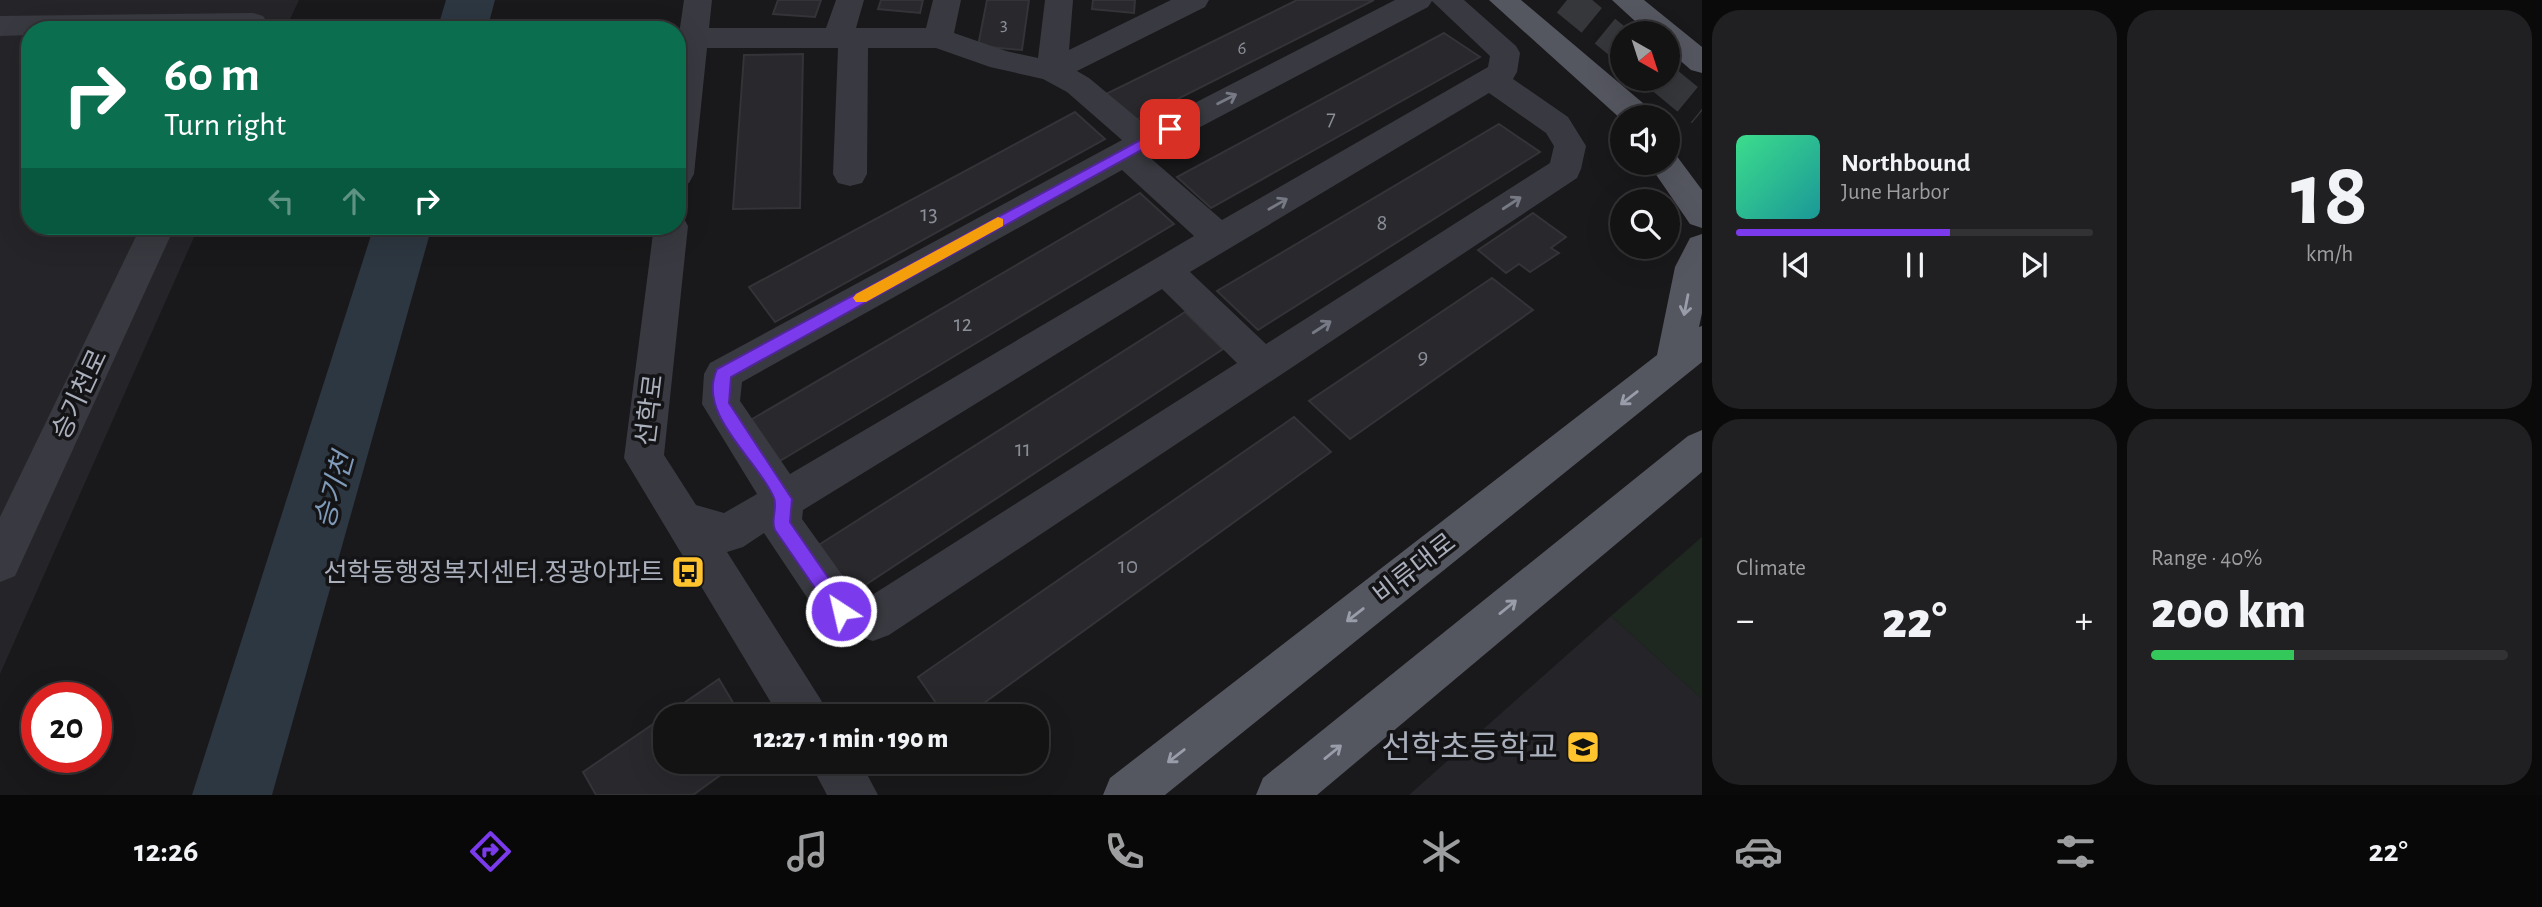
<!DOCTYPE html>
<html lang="en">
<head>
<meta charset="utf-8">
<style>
	body { margin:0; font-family:"Alegreya Sans","Noto Sans KR",sans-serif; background:#202022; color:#f1f3f6; height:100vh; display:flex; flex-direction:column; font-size:26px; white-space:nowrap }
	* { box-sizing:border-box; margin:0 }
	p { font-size:23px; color:#9d9ea0 }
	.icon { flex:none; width:38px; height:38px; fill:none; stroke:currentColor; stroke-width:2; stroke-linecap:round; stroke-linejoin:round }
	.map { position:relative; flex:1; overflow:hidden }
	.drawer { display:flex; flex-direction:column; gap:10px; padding:10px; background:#0a0a0b; width:840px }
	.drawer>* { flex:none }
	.guide { position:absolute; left:21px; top:21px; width:665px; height:214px; border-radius:28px; box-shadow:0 7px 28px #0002,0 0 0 2px #323234; background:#0b6e4f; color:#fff; overflow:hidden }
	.needle { width:46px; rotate:141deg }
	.controls { position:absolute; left:1610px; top:21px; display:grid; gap:14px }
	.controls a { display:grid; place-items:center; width:70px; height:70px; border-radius:50%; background:#131314; box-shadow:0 7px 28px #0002,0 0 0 2px #323234; font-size:35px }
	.speed { position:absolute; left:21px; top:682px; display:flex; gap:14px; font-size:35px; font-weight:700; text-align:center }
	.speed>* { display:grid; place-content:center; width:91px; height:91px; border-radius:50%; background:#131314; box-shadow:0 7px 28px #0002,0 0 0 2px #323234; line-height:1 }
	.speed .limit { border:10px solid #d22; background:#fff; color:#111 }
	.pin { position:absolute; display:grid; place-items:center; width:60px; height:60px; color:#fff; margin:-30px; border-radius:14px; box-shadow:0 4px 10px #0006 }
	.me { position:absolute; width:77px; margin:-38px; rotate:325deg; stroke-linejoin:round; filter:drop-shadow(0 0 5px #0008) }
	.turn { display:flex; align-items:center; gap:24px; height:147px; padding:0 28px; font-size:32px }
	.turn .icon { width:91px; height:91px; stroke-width:2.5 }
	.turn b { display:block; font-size:49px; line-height:60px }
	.lanes { display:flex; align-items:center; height:66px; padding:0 28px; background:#0003; justify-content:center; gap:35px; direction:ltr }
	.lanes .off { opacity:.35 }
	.big { font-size:52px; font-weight:800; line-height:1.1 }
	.drawer .card { flex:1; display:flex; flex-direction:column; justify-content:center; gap:10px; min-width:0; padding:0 24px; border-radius:28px; background:#202022 }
	.drawer .dial { align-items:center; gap:0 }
	.dial b { font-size:91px; line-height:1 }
	.song { display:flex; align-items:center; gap:21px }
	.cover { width:84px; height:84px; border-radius:10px; background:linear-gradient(135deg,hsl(150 70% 55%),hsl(180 70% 35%)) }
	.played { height:7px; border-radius:4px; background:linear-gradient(90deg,#7c3aed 60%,#323234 60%) }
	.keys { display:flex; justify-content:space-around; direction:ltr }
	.heat { display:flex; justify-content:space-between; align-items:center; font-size:38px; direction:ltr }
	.charge { height:10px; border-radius:5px; background:linear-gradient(90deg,#34c759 40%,#323234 0) }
	.drawer .tiles { flex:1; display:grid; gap:10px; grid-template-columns:repeat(2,1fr) }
	.trip { position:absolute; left:653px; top:704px; width:396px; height:70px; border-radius:28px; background:#131314; box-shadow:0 7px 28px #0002,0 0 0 2px #323234; font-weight:800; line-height:70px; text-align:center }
	.dock { display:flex; height:112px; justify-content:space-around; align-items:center; background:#080808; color:#9d9ea0 }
	.dock .icon { width:49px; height:49px }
	.dock .current { color:#7c3aed }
	.dock b { font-size:32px; color:#f1f3f6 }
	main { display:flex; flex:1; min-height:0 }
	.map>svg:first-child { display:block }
	.built { fill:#252529 }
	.green { fill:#1e2720 }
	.water { fill:#2d3741 }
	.building { fill:#29292d; stroke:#333338; stroke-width:2 }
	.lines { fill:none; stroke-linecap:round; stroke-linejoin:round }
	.major-tunnel { stroke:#36373b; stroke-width:32; stroke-dasharray:32 17; stroke-linecap:butt }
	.minor { fill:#393a41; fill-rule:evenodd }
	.major { fill:#555760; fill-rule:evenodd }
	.oneway { stroke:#777a85 }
	.oneway2 { stroke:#999daa }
	.route { fill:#7c3aed; stroke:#51269a; stroke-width:2 }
	.slow { fill:#f59e0b }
	.labels { text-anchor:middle; stroke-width:7; stroke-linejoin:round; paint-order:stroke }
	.far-number-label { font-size:19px; fill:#8a8e98 }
	.number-label { font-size:23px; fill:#8a8e98 }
	.street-label { font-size:26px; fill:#aaafbc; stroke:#141417 }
	.poi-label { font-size:26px; fill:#aaafbc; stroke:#141417; text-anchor:end }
	.water-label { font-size:28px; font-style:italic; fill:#7f9bb9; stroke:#141417 }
	.near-poi-label { font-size:32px; fill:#aaafbc; stroke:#141417; text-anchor:end }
</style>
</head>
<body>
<main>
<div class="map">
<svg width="1702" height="795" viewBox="0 0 1702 795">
	<rect width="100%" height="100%" fill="#19191b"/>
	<g class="built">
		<path d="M0 0H299L285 30H30V226H199L0 674Z"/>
		<path d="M1611 616 1702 699V795H1409Z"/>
	</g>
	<path class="green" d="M1702 537V699L1611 616Z"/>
	<g class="water">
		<path d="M446 0H495L487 30H437Z"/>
		<path d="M374 226H432L272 795H192Z"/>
	</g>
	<g class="building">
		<path d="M778 0H821L815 17 773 14Z"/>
		<path d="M881 0H923L920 13 878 9Z"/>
		<path d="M987 0H1029L1022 50 978 46Z"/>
		<path d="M1093 0H1135L1134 13 1092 9Z"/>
		<path d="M1297 0H1374L1136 120 1106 94Z"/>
		<path d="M1444 33 1480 57 1211 208 1177 177Z"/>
		<path d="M803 54 800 208 733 209 744 55Z"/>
		<path d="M1075 112 1105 139 775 322 749 287Z"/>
		<path d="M1499 124 1540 152 1258 330 1217 291Z"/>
		<path d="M1140 193 1174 224 775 464 747 422Z"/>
		<path d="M1533 213 1566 237 1551 248 1559 253 1530 272 1519 264 1506 273 1478 250Z"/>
		<path d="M1492 278 1533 310 1350 439 1309 401Z"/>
		<path d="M1185 312 1223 349 850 595 817 546Z"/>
		<path d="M1294 417 1331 452 966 716H945L918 677Z"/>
		<path d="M719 679 741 716H665Z"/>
		<path d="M665 716V761H740L693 795H596L583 772Z"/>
	</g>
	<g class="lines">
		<g class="major-tunnel">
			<path d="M1567 0 1622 45"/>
			<path d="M1663 79 1702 111"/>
		</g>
		<g class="minor">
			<path d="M684 0H712L709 28H826L836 0H864L856 28H926L933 0H961L954 33 1006 51 1038 58 1045 0H1073L1069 50 1171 0H1209L1205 7 1077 71 1089 78 1148 127 1395 0H1464L1516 46 1520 53 1517 72 1513 79 1568 117 1586 146 1581 169 1577 178 889 635 873 641 826 626 764 533 743 547 727 552 821 700 828 716H779L624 458 654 226H677V215L683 217 688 226 664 455 696 505 724 513 757 494 702 404 704 374 710 363 1122 140 1067 92 1043 79 990 67 936 48H868L867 174 862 183 850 186 838 183 833 174 838 48H707L694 174 689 183 677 186V48ZM1432 1 1490 56 1488 67 1222 220 1147 155 1428 7ZM1489 93 1546 133 1554 146 1550 163 1266 344 1190 272ZM1122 170 1194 236 790 474 740 401 742 382ZM1162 289 1237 363 869 597 855 593 802 519 803 510Z"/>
			<path d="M253 13 263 16 268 23 263 30H30V35L0 36V16Z"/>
			<path d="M141 226H175L15 576 0 582V517Z"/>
			<path d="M809 761H860L878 795H827Z"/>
		</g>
		<g class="major">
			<path d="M1489 0H1521L1650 109 1655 117H1622V120Z"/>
			<path d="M1612 0H1644L1702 47V73L1691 70 1668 50V33H1648Z"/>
			<path d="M1668 152 1676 155 1702 190V228L1690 224 1648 163H1668Z"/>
			<path d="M1702 234V313L1699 327 1702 326V362L1165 795H1103L1110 778 1657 355 1675 267 1690 238Z"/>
			<path d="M1702 430V472L1317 795H1256L1263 778 1688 436Z"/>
		</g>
	</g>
	<defs><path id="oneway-shaft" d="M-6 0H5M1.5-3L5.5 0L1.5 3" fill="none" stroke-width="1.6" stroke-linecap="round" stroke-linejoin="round" transform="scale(1.75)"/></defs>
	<g class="oneway">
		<use href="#oneway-shaft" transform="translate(1227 99) rotate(-27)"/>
		<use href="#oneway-shaft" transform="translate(1512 203) rotate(-33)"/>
		<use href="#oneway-shaft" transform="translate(1278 204) rotate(-30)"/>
		<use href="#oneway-shaft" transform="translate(1322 327) rotate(-33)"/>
	</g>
	<g class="oneway2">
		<use href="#oneway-shaft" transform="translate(1686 305) rotate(101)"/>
		<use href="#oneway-shaft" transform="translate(1629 398) rotate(142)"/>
		<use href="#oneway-shaft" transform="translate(1508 607) rotate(-39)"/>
		<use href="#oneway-shaft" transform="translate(1355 615) rotate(142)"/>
		<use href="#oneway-shaft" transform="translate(1333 752) rotate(-39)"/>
		<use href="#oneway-shaft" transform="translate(1176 756) rotate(142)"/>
	</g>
	<path class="route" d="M1170 124 1176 129 1174 132 731 377 729 403 792 499 790 522 847 605 850 611 847 617 841 620 835 617 775 530C770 520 778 508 774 498 758 459 696 415 717 369Z"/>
	<path class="slow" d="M998 217 1003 219V226L866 302H856L853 298 856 294Z"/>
	<defs>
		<symbol id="bus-square" viewBox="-11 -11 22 22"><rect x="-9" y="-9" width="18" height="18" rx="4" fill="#ffc32d" stroke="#141417"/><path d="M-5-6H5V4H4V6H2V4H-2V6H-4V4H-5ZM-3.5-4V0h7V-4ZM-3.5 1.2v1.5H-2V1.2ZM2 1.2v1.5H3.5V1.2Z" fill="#111"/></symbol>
		<symbol id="school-square" viewBox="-11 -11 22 22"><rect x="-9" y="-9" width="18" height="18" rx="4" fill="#ffc32d" stroke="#141417"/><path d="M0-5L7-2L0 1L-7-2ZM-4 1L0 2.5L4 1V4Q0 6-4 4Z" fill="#111"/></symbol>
	</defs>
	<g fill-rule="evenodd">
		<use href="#bus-square" x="669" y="553" width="38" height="38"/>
		<use href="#school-square" x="1564" y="728" width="38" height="38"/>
	</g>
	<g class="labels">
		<g class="far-number-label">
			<text x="1004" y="30">3</text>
			<text x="1242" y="54">6</text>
		</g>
		<g class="number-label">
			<text x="1331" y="125">7</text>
			<text x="929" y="221">13</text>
			<text x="1382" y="230">8</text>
			<text x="963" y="331">12</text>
			<text x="1423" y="364">9</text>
			<text x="1023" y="456">11</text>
			<text x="1128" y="573">10</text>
		</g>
		<g class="street-label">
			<text transform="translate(79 394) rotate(-65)" y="9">승기천로</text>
			<text transform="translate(649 410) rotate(-83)" y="9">선학로</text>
			<text transform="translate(1414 568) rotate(-38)" y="9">비류대로</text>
		</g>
		<g class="poi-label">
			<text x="664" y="581">선학동행정복지센터.정광아파트</text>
		</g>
		<g class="water-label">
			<text transform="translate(333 490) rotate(-74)" y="10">승기천</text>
		</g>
		<g class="near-poi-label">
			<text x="1558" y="758">선학초등학교</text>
		</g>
	</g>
</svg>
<div class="controls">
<a><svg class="needle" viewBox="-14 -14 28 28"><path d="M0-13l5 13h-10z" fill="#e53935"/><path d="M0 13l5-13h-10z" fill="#9d9ea0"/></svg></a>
<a><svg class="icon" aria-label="sound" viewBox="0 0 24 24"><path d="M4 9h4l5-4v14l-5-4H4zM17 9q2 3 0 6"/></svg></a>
<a><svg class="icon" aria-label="search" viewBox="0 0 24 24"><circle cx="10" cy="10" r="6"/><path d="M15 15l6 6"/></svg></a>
</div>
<div class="speed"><div class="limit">20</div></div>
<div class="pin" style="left:1170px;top:129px;background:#d93025"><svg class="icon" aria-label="arrive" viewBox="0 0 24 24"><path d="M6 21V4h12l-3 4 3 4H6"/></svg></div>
<svg class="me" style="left:841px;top:611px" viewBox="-20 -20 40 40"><circle r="17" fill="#7c3aed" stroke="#fff" stroke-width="3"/><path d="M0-11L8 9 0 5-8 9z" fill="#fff"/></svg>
<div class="trip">12:27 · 1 min · 190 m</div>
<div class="guide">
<div class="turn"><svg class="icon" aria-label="right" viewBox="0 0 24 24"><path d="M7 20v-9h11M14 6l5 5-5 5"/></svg><div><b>60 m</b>Turn right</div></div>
<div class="lanes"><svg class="icon off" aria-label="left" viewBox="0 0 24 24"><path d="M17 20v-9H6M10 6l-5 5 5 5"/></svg><svg class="icon off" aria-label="ahead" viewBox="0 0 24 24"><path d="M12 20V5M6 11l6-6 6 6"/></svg><svg class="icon" aria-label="right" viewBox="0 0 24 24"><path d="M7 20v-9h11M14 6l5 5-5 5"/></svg></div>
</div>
</div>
<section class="drawer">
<div class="tiles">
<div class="card">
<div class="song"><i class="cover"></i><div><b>Northbound</b><p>June Harbor</p></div></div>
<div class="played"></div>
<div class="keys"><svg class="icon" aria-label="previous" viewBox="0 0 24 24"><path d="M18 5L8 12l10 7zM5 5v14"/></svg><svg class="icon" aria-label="pause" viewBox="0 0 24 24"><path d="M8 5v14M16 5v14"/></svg><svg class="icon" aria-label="next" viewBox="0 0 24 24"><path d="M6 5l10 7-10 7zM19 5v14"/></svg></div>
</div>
<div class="card dial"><b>18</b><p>km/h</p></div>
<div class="card"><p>Climate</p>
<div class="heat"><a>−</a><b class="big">22°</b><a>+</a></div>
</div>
<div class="card"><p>Range · 40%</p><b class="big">200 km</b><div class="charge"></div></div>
</div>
</section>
</main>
<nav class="dock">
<b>12:26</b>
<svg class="icon current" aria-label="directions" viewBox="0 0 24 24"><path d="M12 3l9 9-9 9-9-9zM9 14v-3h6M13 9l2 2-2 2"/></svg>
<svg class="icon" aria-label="music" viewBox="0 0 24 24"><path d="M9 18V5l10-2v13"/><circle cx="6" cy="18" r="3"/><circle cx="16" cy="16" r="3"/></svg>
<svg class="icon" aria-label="phone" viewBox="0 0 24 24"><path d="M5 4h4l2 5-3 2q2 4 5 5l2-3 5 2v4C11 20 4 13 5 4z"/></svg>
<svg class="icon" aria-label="climate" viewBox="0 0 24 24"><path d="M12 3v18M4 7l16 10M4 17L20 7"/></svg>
<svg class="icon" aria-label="car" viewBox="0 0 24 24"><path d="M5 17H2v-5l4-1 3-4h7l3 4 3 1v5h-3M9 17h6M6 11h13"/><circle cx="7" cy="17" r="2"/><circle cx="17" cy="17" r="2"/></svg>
<svg class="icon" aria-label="filters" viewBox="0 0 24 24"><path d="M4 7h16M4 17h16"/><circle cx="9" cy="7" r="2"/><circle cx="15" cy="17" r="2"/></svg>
<b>22°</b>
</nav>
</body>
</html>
